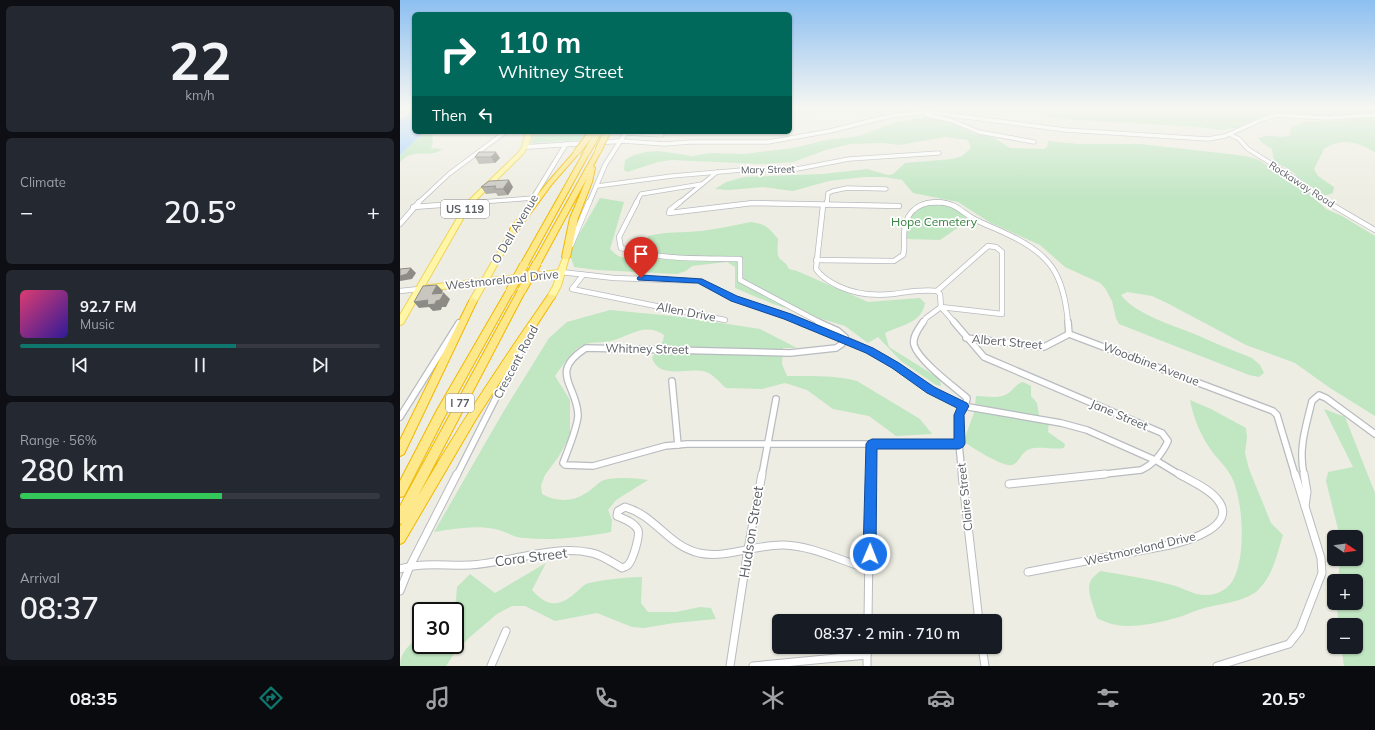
<!DOCTYPE html>
<html lang="en">
<head>
<meta charset="utf-8">
<style>
	body { margin:0; font-family:Mulish,sans-serif; background:#242831; color:#f1f3f6; height:100vh; display:flex; flex-direction:column; font-size:15px; white-space:nowrap }
	* { box-sizing:border-box; margin:0 }
	p { font-size:13px; color:#9ea1a6 }
	.icon { flex:none; width:22px; height:22px; fill:none; stroke:currentColor; stroke-width:2; stroke-linecap:round; stroke-linejoin:round }
	.map { position:relative; flex:1; overflow:hidden }
	.details { display:flex; flex-direction:column; gap:6px; padding:6px; background:#0d0f14; width:400px }
	.details>* { flex:none }
	.banner { position:absolute; left:12px; top:12px; width:380px; height:122px; border-radius:6px; box-shadow:0 1px 3px #0004; background:#00695c; color:#fff; overflow:hidden }
	.needle { width:26px; rotate:103deg }
	.controls { position:absolute; left:927px; top:530px; display:grid; gap:8px }
	.controls a { display:grid; place-items:center; width:36px; height:36px; border-radius:6px; background:#171b24; box-shadow:0 1px 3px #0004; font-size:20px }
	.speed { position:absolute; left:12px; top:602px; display:flex; gap:8px; font-size:20px; font-weight:700; text-align:center }
	.speed>* { display:grid; place-content:center; width:52px; height:52px; border-radius:50%; background:#171b24; box-shadow:0 1px 3px #0004; line-height:1 }
	.speed .limit { border:2px solid #111; border-radius:6px; background:#fff; color:#111 }
	.pin { position:absolute; display:grid; place-items:center; width:34px; height:34px; color:#fff; margin:-41px -17px; border-radius:50% 50% 50% 0; rotate:-45deg; box-shadow:0 0 4px #0007 }
	.pin .icon { rotate:45deg }
	.me { position:absolute; width:44px; margin:-22px; rotate:1deg; stroke-linejoin:round; filter:drop-shadow(0 0 3px #0008) }
	.turn { display:flex; align-items:center; gap:14px; height:84px; padding:0 20px; font-size:18px }
	.turn .icon { width:52px; height:52px; stroke-width:2.5 }
	.turn b { display:block; font-size:28px; line-height:34px }
	.then { display:flex; align-items:center; height:38px; padding:0 20px; background:#0003; gap:8px; font-size:15px }
	.big { font-size:30px; font-weight:600; line-height:1.1 }
	.details .card { flex:1; display:flex; flex-direction:column; justify-content:center; gap:6px; min-width:0; padding:0 14px; border-radius:6px; background:#242831 }
	.details .dial { align-items:center; gap:0 }
	.dial b { font-size:52px; line-height:1 }
	.song { display:flex; align-items:center; gap:12px }
	.cover { width:48px; height:48px; border-radius:6px; background:linear-gradient(135deg,hsl(340 70% 55%),hsl(250 70% 35%)) }
	.played { height:4px; border-radius:2px; background:linear-gradient(90deg,#0f766e 60%,#363941 60%) }
	.keys { display:flex; justify-content:space-around; direction:ltr }
	.heat { display:flex; justify-content:space-between; align-items:center; font-size:22px; direction:ltr }
	.charge { height:6px; border-radius:3px; background:linear-gradient(90deg,#34c759 56%,#363941 0) }
	.trip { position:absolute; left:372px; top:614px; width:230px; height:40px; border-radius:6px; background:#171b24; box-shadow:0 1px 3px #0004; font-weight:600; line-height:40px; text-align:center }
	.menu { display:flex; height:64px; justify-content:space-around; align-items:center; background:#090b0e; color:#9ea1a6 }
	.menu .icon { width:28px; height:28px }
	.menu .current { color:#0f766e }
	.menu b { font-size:18px; color:#f1f3f6 }
	main { display:flex; flex:1; min-height:0 }
	.map>svg:first-child { display:block }
	.green { fill:#c0e6c2 }
	.water { fill:#a2d0ff }
	.lines { fill:none; stroke-linecap:round; stroke-linejoin:round }
	.minor-far3-casing { stroke:#b8bbc0; stroke-width:5 }
	.minor-far2-casing { stroke:#b8bbc0; stroke-width:6 }
	.minor-far1-casing { stroke:#b8bbc0; stroke-width:8 }
	.minor-casing { stroke:#b8bbc0; stroke-width:9 }
	.tertiary-far1-casing { stroke:#b8bbc0; stroke-width:5.5 }
	.tertiary-casing { stroke:#b8bbc0; stroke-width:6 }
	.primary-casing { stroke:#f1d259; stroke-width:2 }
	.motorway-casing { stroke:#f1b800; stroke-width:2 }
	.minor-far3 { stroke:#fff; stroke-width:3.5 }
	.minor-far2 { stroke:#fff; stroke-width:4.5 }
	.minor-far1 { stroke:#fff; stroke-width:5.5 }
	.minor { stroke:#fff; stroke-width:7 }
	.tertiary-far1 { stroke:#fff; stroke-width:4 }
	.tertiary { stroke:#fff; stroke-width:5 }
	.primary { fill:#fff7a7; fill-rule:evenodd }
	.motorway { fill:#fde88b; fill-rule:evenodd }
	.motorway-bridge-far1-casing { stroke:#f1b800; stroke-width:8; stroke-linecap:butt }
	.motorway-bridge-casing { stroke:#f1b800; stroke-width:10; stroke-linecap:butt }
	.motorway-bridge-far1 { stroke:#fde88b; stroke-width:6 }
	.motorway-bridge { stroke:#fde88b; stroke-width:8 }
	.wall { fill:#adaaa5 }
	.shaded-wall { fill:#8d8b86 }
	.building { fill:#c9c6c0; stroke:#8d8b86 }
	.route { fill:#1a73e8; stroke:#114b97 }
	.labels { text-anchor:middle; stroke-width:3.5; stroke-linejoin:round; paint-order:stroke }
	.far-street-label { font-size:10px; fill:#5b5f64; stroke:#fff }
	.shield { fill:#fff; stroke:#8c8f92; stroke-width:1 }
	.shield-label { font-size:11px; font-weight:bold; fill:#5b5f64 }
	.park-label { font-size:12px; fill:#34833e; stroke:#fff }
	.street-label { font-size:12px; fill:#5b5f64; stroke:#fff }
	.near-street-label { font-size:14px; fill:#5b5f64; stroke:#fff }
</style>
</head>
<body>
<main>
<section class="details">
<div class="card dial"><b>22</b><p>km/h</p></div>
<div class="card"><p>Climate</p>
<div class="heat"><a>−</a><b class="big">20.5°</b><a>+</a></div>
</div>
<div class="card">
<div class="song"><i class="cover"></i><div><b>92.7 FM</b><p>Music</p></div></div>
<div class="played"></div>
<div class="keys"><svg class="icon" aria-label="previous" viewBox="0 0 24 24"><path d="M18 5L8 12l10 7zM5 5v14"/></svg><svg class="icon" aria-label="pause" viewBox="0 0 24 24"><path d="M8 5v14M16 5v14"/></svg><svg class="icon" aria-label="next" viewBox="0 0 24 24"><path d="M6 5l10 7-10 7zM19 5v14"/></svg></div>
</div>
<div class="card"><p>Range · 56%</p><b class="big">280 km</b><div class="charge"></div></div>
<div class="card"><p>Arrival</p><b class="big">08:37</b></div>
</section>
<div class="map">
<svg width="975" height="666" viewBox="0 0 975 666">
	<rect width="100%" height="100%" fill="#eeede3"/>
	<g class="green">
		<path d="M390 107H480L415 113 390 117Z"/>
		<path d="M590 107H975V114L936 117 874 114 860 117 836 129 834 128 821 130 798 127 677 120 655 118 626 109 605 110Z"/>
		<path d="M525 117 547 121 572 133 594 138 610 148 644 149 647 147 648 141 679 144H741L846 156 859 160 879 174 908 193 926 209 942 216 975 236V416L930 388 895 363 846 345 767 303 752 296 727 292 721 295C734 313 771 325 792 333 812 342 832 350 852 358L860 365 864 373 859 377 849 375 719 324 716 318 712 301 705 288 700 283 665 267 640 245 589 222 558 202 513 193 502 180 484 177H464L429 181 393 191 363 187 329 190 315 189 326 182 344 177 422 174 467 169 488 175 493 174 505 163 552 159 562 156 571 148 568 140 545 137 499 145 483 143 450 144 426 150 393 162 361 164 271 160 258 162 227 172 224 170 225 160 234 155 246 152 258 151 292 156 310 153 344 154 394 148 426 140 459 136 493 123Z"/>
		<path d="M958 117H975V152C956 142 943 137 924 149L914 169 918 176 934 187 933 193C915 202 904 180 891 171 886 167 879 165 874 161L872 149 860 141 859 138C872 132 880 140 890 135L891 127 906 121H942Z"/>
		<path d="M24 132H36L32 136 33 142 31 148 42 149C33 157 21 151 11 155 7 156 3 159 0 162V155Z"/>
		<path d="M133 132H188L183 140 133 143H131Z"/>
		<path d="M200 198 224 202 210 249C220 260 226 259 240 253L248 236C267 231 283 233 301 231 317 229 335 225 351 222 366 224 369 228 378 239 378 244 376 255 380 259 384 263 386 262 389 269L397 271 468 302 520 298 525 303C522 323 501 325 485 333L489 347 540 379 541 386 536 385 501 361 478 337 468 343 445 326 373 304 335 288V267L327 262 292 266 286 271 277 274 197 270 174 267 170 254 171 248Z"/>
		<path d="M526 203 552 205 569 220 540 240 506 239 509 216Z"/>
		<path d="M210 310 283 317 360 329 397 348H383L382 364 387 376C410 376 435 375 457 381L520 419 532 434 496 436 469 416 433 409 407 390 385 383 362 389 326 388C320 383 314 375 306 372 289 366 260 381 252 358L263 341 264 335C245 322 230 336 211 341 201 343 191 341 181 346 170 352 162 367 155 376L170 400V436L159 456 145 475 141 485 142 494C156 502 173 502 186 493 192 490 198 482 204 480 216 477 236 478 248 480L216 500 208 510 212 520 211 532C182 537 153 541 125 538 114 538 106 531 95 529 75 525 54 529 34 532L102 414 149 338 167 322Z"/>
		<path d="M623 382 631 386V396L637 403 639 415 649 423 648 432 665 444 664 448C653 450 641 446 630 449 621 452 620 462 612 465 605 468 568 446 564 441L565 437 574 413 576 396C588 396 600 400 610 392 615 388 616 384 623 382Z"/>
		<path d="M790 400 811 409 846 428 847 437 845 453 849 469 871 523 883 535C877 554 873 576 858 590 846 602 817 604 801 609 791 612 782 617 772 619 758 623 741 626 727 626 717 626 706 623 697 618 695 608 685 591 691 580 693 577 697 574 700 571 725 575 749 579 772 585 784 588 795 596 807 595 818 595 830 588 834 578 846 554 843 504 833 480 828 468 818 460 811 450 801 436 793 417 790 400Z"/>
		<path d="M924 409 945 417 975 493V666H944L941 647H956V625H939L936 603H956V581H938L940 559H956V537H940L926 481 928 472 953 467Z"/>
		<path d="M146 563 132 590C146 606 158 608 174 594 178 591 182 586 186 584 199 580 228 577 242 577L241 603 248 612H276L300 607 311 608 316 619 274 623 244 628 232 627 197 613 155 621 125 606H112L97 614 70 637 56 651 46 666H0C0 652 10 644 21 636V645H55V611H52L56 600 57 587 70 574 95 593Z"/>
	</g>
	<path class="water" d="M14 109V132H24L0 155V120Z"/>
	<g class="lines">
		<defs>
			<g id="minor-far3">
				<path d="M526 115 550 120 579 132 634 142"/>
				<path d="M226 133 262 135"/>
				<path d="M831 135 839 139 848 149 896 179 917 196 929 203"/>
				<path d="M222 141 265 144 290 142H368L430 131 490 116 528 112 666 130 808 139 825 136 863 119 877 115 927 118 975 115"/>
				<path d="M197 186 272 176 342 170 397 169 449 159 539 153"/>
				<path d="M18 203 49 174 105 132"/>
				<path d="M68 203 133 198"/>
				<path d="M236 203 241 194 302 184"/>
				<path d="M279 203 317 172"/>
				<path d="M427 203 428 193 433 191 447 188 486 189"/>
				<path d="M526 203H547"/>
			</g>
			<g id="minor-far2">
				<path d="M237 202 219 237 221 248C259 260 301 258 340 259V280L421 323"/>
				<path d="M280 202 270 210 269 213 353 203 499 206"/>
				<path d="M538 202C559 204 560 212 576 220 586 225 597 229 607 234 651 254 664 275 668 323"/>
				<path d="M927 202 975 230"/>
				<path d="M427 205V202"/>
				<path d="M423 206 416 269C421 277 430 282 438 286 455 294 475 296 493 294 508 292 522 289 537 291L588 246 596 247 602 252V314L541 307 526 318 523 323"/>
				<path d="M13 207 82 202"/>
				<path d="M0 224 19 202"/>
				<path d="M416 260 494 261 503 255C505 249 504 243 504 236 504 216 514 203 536 202"/>
				<path d="M161 272 214 278 299 281 334 299 403 323"/>
				<path d="M183 275 172 289 325 320"/>
				<path d="M0 291 19 289"/>
				<path d="M537 291 540 294 541 307 555 323"/>
			</g>
			<g id="minor-far1">
				<path d="M400 322C433 335 466 346 495 365 518 379 537 396 563 406L661 423 687 430 757 461 780 475"/>
				<path d="M418 322 438 331 445 337 442 344 436 348 390 353 186 348C148 372 177 385 178 415 178 426 167 452 163 463L165 465 193 466 265 446 287 444H559"/>
				<path d="M523 322C519 328 512 337 514 345 519 361 553 386 567 398 567 405 561 408 559 415 556 426 561 461 562 475"/>
				<path d="M554 322 584 357 762 433 768 441C762 454 754 464 741 470L696 475"/>
				<path d="M668 322 669 334"/>
				<path d="M669 334 873 411 877 415 895 475"/>
				<path d="M566 338 644 347 669 334"/>
				<path d="M272 381 278 445"/>
				<path d="M0 417 59 323"/>
				<path d="M57 475 113 364 131 334"/>
				<path d="M362 475 376 399"/>
				<path d="M470 475 471 444"/>
				<path d="M904 475C898 449 906 426 912 401L919 395 926 398 975 434"/>
			</g>
			<g id="minor">
				<path d="M562 474 579 621"/>
				<path d="M904 474 907 492 905 506"/>
				<path d="M609 484 705 474"/>
				<path d="M0 569C23 562 47 566 70 565 109 563 153 544 192 553 202 555 213 563 222 568 224 567 226 567 228 565 233 560 240 536 238 530 234 522 224 519 217 516L218 511 225 507C256 516 267 545 299 553 327 559 356 544 384 545 413 546 441 561 469 569"/>
				<path d="M628 572 770 545C787 541 840 526 817 499 808 488 791 481 779 474"/>
				<path d="M0 591 10 566 57 474"/>
				<path d="M468 621 470 474"/>
				<path d="M467 647V666"/>
				<path d="M582 647 585 666"/>
				<path d="M91 666 106 631"/>
				<path d="M330 666 348 549 362 474"/>
				<path d="M353 666 467 655"/>
				<path d="M817 666 889 644 900 630 922 573 921 558 895 474"/>
			</g>
			<g id="tertiary-far1">
				<path d="M125 147 222 141"/>
				<path d="M130 203 166 144"/>
				<path d="M189 203 205 165 226 132"/>
			</g>
			<g id="tertiary">
				<path d="M124 213 131 202"/>
				<path d="M171 245 189 202"/>
			</g>
			<g id="primary">
				<path d="M126 132H132L128 147 122 155 71 205 3 324 0 325V315L66 203 118 153 122 147Z"/>
				<path d="M113 229 116 231 90 278 158 270 164 255H168L169 257 161 286 154 299 151 300 147 297 153 286 157 275 87 283 76 303 73 304 69 301 79 284 29 291 26 290 25 288 26 286 29 285 82 279 110 231Z"/>
			</g>
			<g id="motorway">
				<path d="M187 150 190 152 128 265 124 268 121 267 120 265 184 152Z"/>
				<path d="M196 150 201 151 193 166 195 168 192 182 178 218 170 257 166 260 162 257 170 218 187 178 141 263 137 266 134 265 133 263Z"/>
				<path d="M175 151 180 152 152 184 116 233H110V229L148 182Z"/>
				<path d="M122 287 126 290 18 496C58 427 102 361 148 295H154L155 297 76 419 4 542 0 544V526L2 523 0 524V506L118 290Z"/>
				<path d="M110 288 114 291 45 416 4 496 0 497V481L37 410 106 291Z"/>
				<path d="M73 298 77 301 4 454 0 456V440L69 301Z"/>
			</g>
		</defs>
		<use href="#minor-far3" class="minor-far3-casing"/>
		<use href="#minor-far2" class="minor-far2-casing"/>
		<use href="#minor-far1" class="minor-far1-casing"/>
		<use href="#minor" class="minor-casing"/>
		<use href="#tertiary-far1" class="tertiary-far1-casing"/>
		<use href="#tertiary" class="tertiary-casing"/>
		<use href="#primary" class="primary-casing"/>
		<use href="#motorway" class="motorway-casing"/>
		<use href="#minor-far3" class="minor-far3"/>
		<use href="#minor-far2" class="minor-far2"/>
		<use href="#minor-far1" class="minor-far1"/>
		<use href="#minor" class="minor"/>
		<use href="#tertiary-far1" class="tertiary-far1"/>
		<use href="#tertiary" class="tertiary"/>
		<use href="#primary" class="primary"/>
		<use href="#motorway" class="motorway"/>
		<defs>
			<g id="motorway-bridge-far1">
				<path d="M198 151 206 134"/>
				<path d="M177 152 190 135"/>
				<path d="M187 152 197 134"/>
			</g>
			<g id="motorway-bridge">
				<path d="M122 290 137 263"/>
				<path d="M110 291 124 265"/>
			</g>
		</defs>
		<use href="#motorway-bridge-far1" class="motorway-bridge-far1-casing"/>
		<use href="#motorway-bridge" class="motorway-bridge-casing"/>
		<use href="#motorway-bridge-far1" class="motorway-bridge-far1"/>
		<use href="#motorway-bridge" class="motorway-bridge"/>
	</g>
	<g class="wall">
		<path d="M79 152 100 158 95 163 79 164 75 157Z"/>
		<path d="M89 181 113 187 108 195 98 196 96 193 86 194 81 187Z"/>
	</g>
	<g class="shaded-wall">
		<path d="M96 152 100 158 95 163 91 157Z"/>
		<path d="M109 180 113 187 108 195 103 189Z"/>
		<path d="M11 268 16 273 12 279 0 281V276Z"/>
		<path d="M37 285 43 291 37 301 32 294Z"/>
		<path d="M44 293 50 299 46 307H42L41 310 33 311 29 307 19 308 14 302 28 300 36 301Z"/>
	</g>
	<g class="building">
		<path d="M79 152H96L91 157H75Z"/>
		<path d="M109 180 103 189H94L96 186 81 187 89 181Z"/>
		<path d="M11 268 7 274 0 276V269Z"/>
		<path d="M37 285 32 294 44 293 40 300 36 301 35 304 27 305 28 302H27L28 300 14 302 23 286Z"/>
	</g>
	<linearGradient id="sky" x2="0" y2="1"><stop stop-color="#8cbff1"/><stop offset="0.54" stop-color="#f7f7f2"/><stop offset="1" stop-color="#f7f7f2" stop-opacity="0"/></linearGradient>
	<rect width="975" height="200" fill="url(#sky)"/>
	<path class="route" d="M241 275 302 279 337 296 391 314 473 348 499 363 534 387 567 403 569 406 564 415 565 444 563 447 559 449H477L476 554 474 558 470 560 465 558 463 554 466 444 468 441 472 439H554V415L557 408 527 393 492 368 466 353 384 319 331 301 298 283 238 280 237 278Z"/>
	<g class="labels">
		<g class="far-street-label">
			<text transform="translate(368 169) rotate(-1)" y="4">Mary Street</text>
			<text transform="translate(902 184) rotate(33)" y="4">Rockaway Road</text>
		</g>
		<g class="shield">
			<rect x="41" y="200" width="48" height="18" rx="3"/>
			<rect x="46" y="394" width="28" height="18" rx="3"/>
		</g>
		<g class="shield-label">
			<text x="65" y="213">US 119</text>
			<text x="60" y="407">I 77</text>
		</g>
		<g class="park-label">
			<text x="534" y="226">Hope Cemetery</text>
		</g>
		<g class="street-label">
			<text transform="translate(115 229) rotate(-59)" y="4">O Dell Avenue</text>
			<text transform="translate(102 280) rotate(-6)" y="4">Westmoreland Drive</text>
			<text transform="translate(286 312) rotate(11)" y="4">Allen Drive</text>
			<text transform="translate(607 342) rotate(5)" y="4">Albert Street</text>
			<text transform="translate(247 349) rotate(1)" y="4">Whitney Street</text>
			<text transform="translate(116 362) rotate(-62)" y="4">Crescent Road</text>
			<text transform="translate(751 364) rotate(21)" y="4">Woodbine Avenue</text>
			<text transform="translate(719 415) rotate(23)" y="4">Jane Street</text>
			<text transform="translate(565 497) rotate(-96)" y="4">Claire Street</text>
			<text transform="translate(740 549) rotate(-13)" y="4">Westmoreland Drive</text>
		</g>
		<g class="near-street-label">
			<text transform="translate(351 532) rotate(-81)" y="5">Hudson Street</text>
			<text transform="translate(131 557) rotate(-7)" y="5">Cora Street</text>
		</g>
	</g>
</svg>
<div class="controls">
<a><svg class="needle" viewBox="-14 -14 28 28"><path d="M0-13l5 13h-10z" fill="#e53935"/><path d="M0 13l5-13h-10z" fill="#9ea1a6"/></svg></a>
<a>+</a>
<a>−</a>
</div>
<div class="speed"><div class="limit">30</div></div>
<div class="pin" style="left:241px;top:278px;background:#d93025"><svg class="icon" aria-label="arrive" viewBox="0 0 24 24"><path d="M6 21V4h12l-3 4 3 4H6"/></svg></div>
<svg class="me" style="left:470px;top:554px" viewBox="-20 -20 40 40"><circle r="17" fill="#1a73e8" stroke="#fff" stroke-width="3"/><path d="M0-11L8 9 0 5-8 9z" fill="#fff"/></svg>
<div class="trip">08:37 · 2 min · 710 m</div>
<div class="banner">
<div class="turn"><svg class="icon" aria-label="right" viewBox="0 0 24 24"><path d="M7 20v-9h11M14 6l5 5-5 5"/></svg><div><b>110 m</b>Whitney Street</div></div>
<div class="then">Then<svg class="icon" aria-label="left" viewBox="0 0 24 24"><path d="M17 20v-9H6M10 6l-5 5 5 5"/></svg></div>
</div>
</div>
</main>
<nav class="menu">
<b>08:35</b>
<svg class="icon current" aria-label="directions" viewBox="0 0 24 24"><path d="M12 3l9 9-9 9-9-9zM9 14v-3h6M13 9l2 2-2 2"/></svg>
<svg class="icon" aria-label="music" viewBox="0 0 24 24"><path d="M9 18V5l10-2v13"/><circle cx="6" cy="18" r="3"/><circle cx="16" cy="16" r="3"/></svg>
<svg class="icon" aria-label="phone" viewBox="0 0 24 24"><path d="M5 4h4l2 5-3 2q2 4 5 5l2-3 5 2v4C11 20 4 13 5 4z"/></svg>
<svg class="icon" aria-label="climate" viewBox="0 0 24 24"><path d="M12 3v18M4 7l16 10M4 17L20 7"/></svg>
<svg class="icon" aria-label="car" viewBox="0 0 24 24"><path d="M5 17H2v-5l4-1 3-4h7l3 4 3 1v5h-3M9 17h6M6 11h13"/><circle cx="7" cy="17" r="2"/><circle cx="17" cy="17" r="2"/></svg>
<svg class="icon" aria-label="filters" viewBox="0 0 24 24"><path d="M4 7h16M4 17h16"/><circle cx="9" cy="7" r="2"/><circle cx="15" cy="17" r="2"/></svg>
<b>20.5°</b>
</nav>
</body>
</html>
